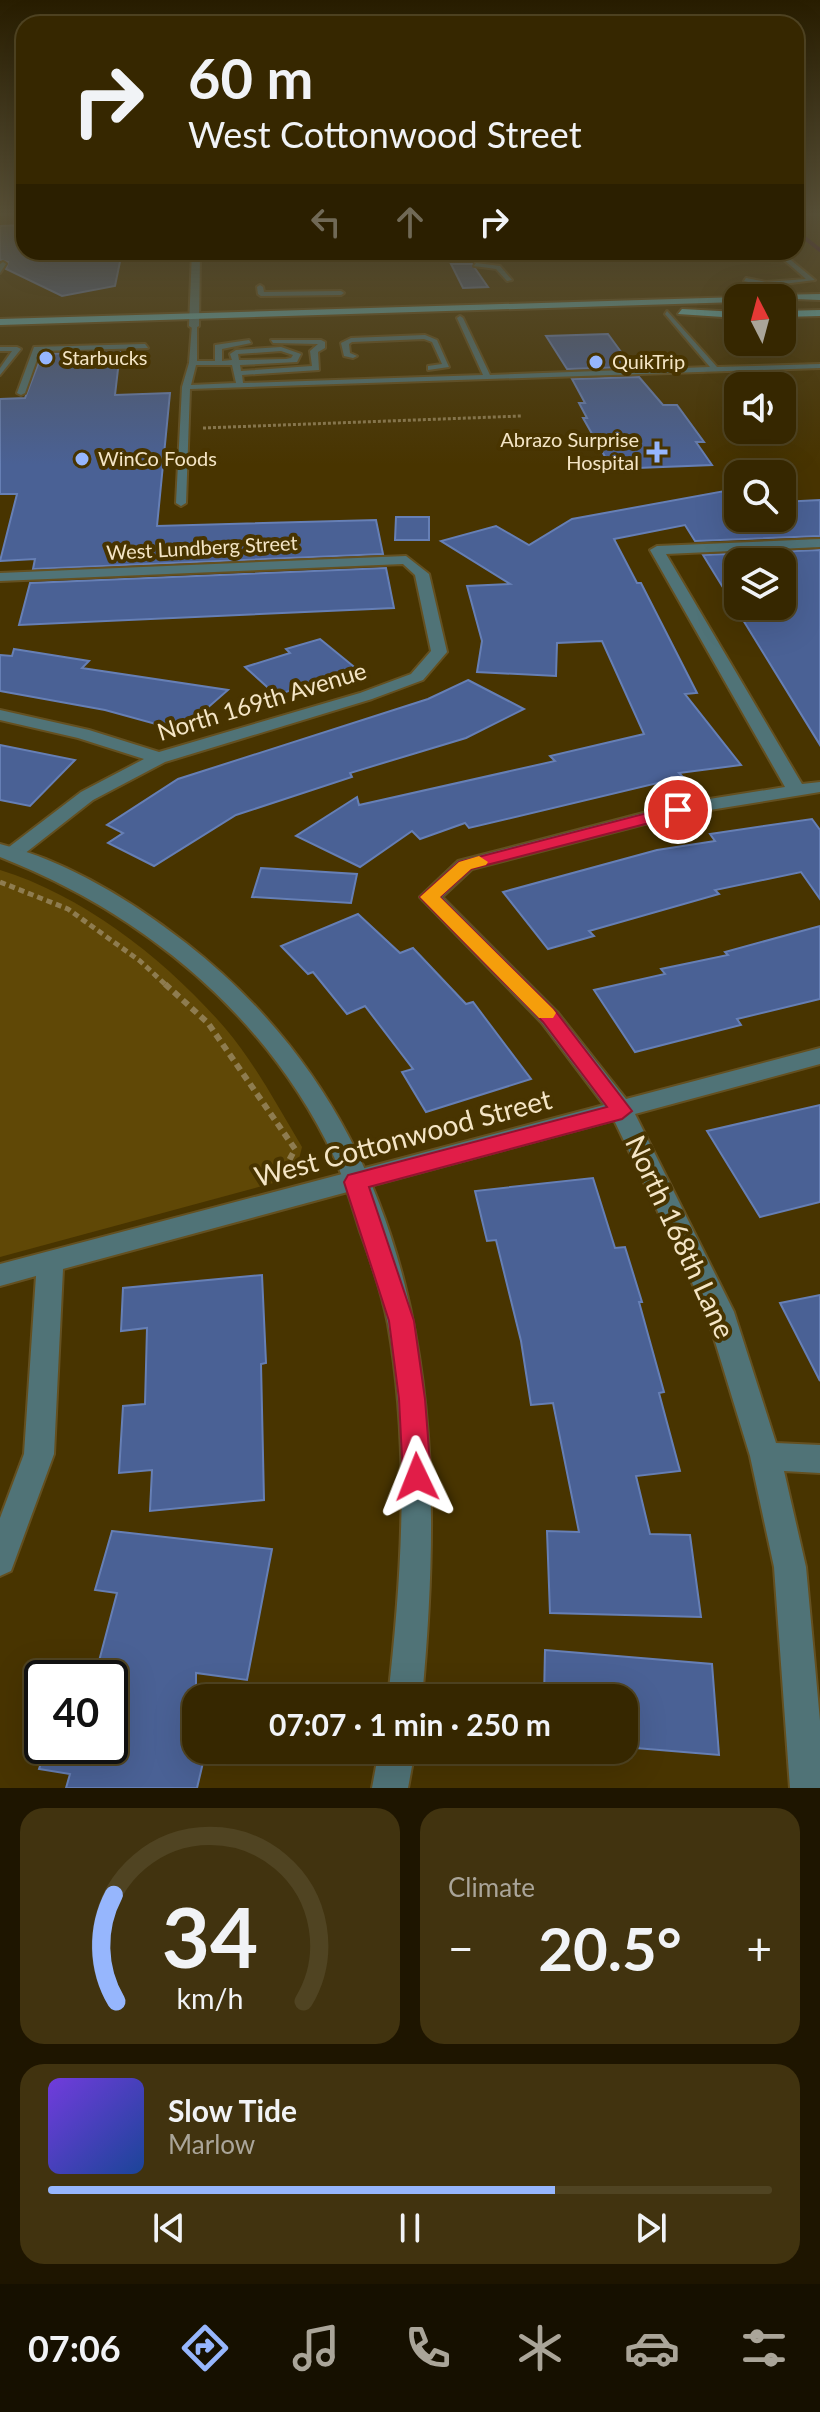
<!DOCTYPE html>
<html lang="en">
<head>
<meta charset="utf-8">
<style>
	body { margin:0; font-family:Lato,sans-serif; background:#41330f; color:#f1f3f6; height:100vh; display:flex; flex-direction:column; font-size:30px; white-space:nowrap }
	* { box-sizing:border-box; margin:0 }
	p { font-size:26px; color:#aaa599 }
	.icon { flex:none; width:44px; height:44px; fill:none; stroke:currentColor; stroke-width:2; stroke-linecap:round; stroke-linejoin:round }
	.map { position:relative; height:1788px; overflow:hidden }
	.details { display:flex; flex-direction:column; gap:20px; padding:20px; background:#1e1500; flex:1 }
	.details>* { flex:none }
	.top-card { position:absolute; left:16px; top:16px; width:788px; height:244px; border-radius:24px; box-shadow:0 8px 32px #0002,0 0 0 2px #504422; background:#362700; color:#f1f3f6; overflow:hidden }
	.needle { width:52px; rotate:354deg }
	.tools { position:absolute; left:724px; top:284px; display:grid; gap:16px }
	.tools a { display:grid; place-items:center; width:72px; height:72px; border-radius:16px; background:#362700; box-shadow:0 8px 32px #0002,0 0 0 2px #504422; font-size:40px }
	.speed { position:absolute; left:24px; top:1660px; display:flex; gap:16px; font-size:40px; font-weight:700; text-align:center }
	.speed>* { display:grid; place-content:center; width:104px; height:104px; border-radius:50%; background:#362700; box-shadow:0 8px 32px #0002,0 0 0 2px #504422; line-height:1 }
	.speed .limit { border:4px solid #111; border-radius:12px; background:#fff; color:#111 }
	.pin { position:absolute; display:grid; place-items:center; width:68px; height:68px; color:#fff; margin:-34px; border:4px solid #fff; border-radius:50%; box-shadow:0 2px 8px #0007 }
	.me { position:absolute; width:88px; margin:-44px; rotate:358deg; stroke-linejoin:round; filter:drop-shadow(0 0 6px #0008) }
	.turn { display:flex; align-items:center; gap:28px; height:168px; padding:0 40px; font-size:36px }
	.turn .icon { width:104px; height:104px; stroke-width:2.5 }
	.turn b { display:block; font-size:56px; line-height:68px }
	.lanes { display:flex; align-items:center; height:76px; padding:0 40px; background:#0003; justify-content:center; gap:40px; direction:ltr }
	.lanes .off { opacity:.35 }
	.big { font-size:60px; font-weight:700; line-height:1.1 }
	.details .card { flex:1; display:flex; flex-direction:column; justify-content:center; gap:12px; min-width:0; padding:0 28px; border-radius:24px; background:#41330f }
	.details .dial { align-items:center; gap:0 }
	.dial svg { height:208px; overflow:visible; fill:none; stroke:#504422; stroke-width:7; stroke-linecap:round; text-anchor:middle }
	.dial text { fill:#f1f3f6; stroke:none }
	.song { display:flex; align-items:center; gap:24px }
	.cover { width:96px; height:96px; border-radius:12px; background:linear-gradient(135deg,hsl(260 70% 55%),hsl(220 70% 35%)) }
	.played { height:8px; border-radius:4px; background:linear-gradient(90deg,#96b6fd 70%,#504422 70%) }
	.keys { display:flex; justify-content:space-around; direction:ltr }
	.heat { display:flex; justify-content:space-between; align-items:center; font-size:44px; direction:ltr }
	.details .tiles { flex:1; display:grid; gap:20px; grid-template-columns:1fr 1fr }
	.card:last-child { grid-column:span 2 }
	.trip { position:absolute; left:182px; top:1684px; width:456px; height:80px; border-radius:24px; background:#362700; box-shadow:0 8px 32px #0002,0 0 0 2px #504422; font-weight:700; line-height:80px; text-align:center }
	.tab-bar { display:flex; height:128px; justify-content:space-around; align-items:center; background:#161000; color:#aaa599 }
	.tab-bar .icon { width:56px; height:56px }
	.tab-bar .selected { color:#96b6fd }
	.tab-bar b { font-size:36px; color:#f1f3f6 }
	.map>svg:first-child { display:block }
	.green { fill:#604806 }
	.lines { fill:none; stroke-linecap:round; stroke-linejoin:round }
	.stream { stroke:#39053c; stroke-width:4 }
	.building { fill:#4a6195; stroke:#667fb5; stroke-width:2; fill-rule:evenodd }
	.service-casing { stroke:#645020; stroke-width:4 }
	.minor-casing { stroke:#645020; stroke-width:4 }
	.tertiary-casing { stroke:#645020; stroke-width:4 }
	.primary-casing { stroke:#645020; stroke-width:4 }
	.motorway-casing { stroke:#645020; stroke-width:4 }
	.path-far2 { stroke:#8e7c50; stroke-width:3; stroke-dasharray:3 2; stroke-linecap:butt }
	.path-far1 { stroke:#8e7c50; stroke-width:5; stroke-dasharray:6 4; stroke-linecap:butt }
	.path { stroke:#8e7c50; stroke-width:6; stroke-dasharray:7 5; stroke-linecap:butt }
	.service { fill:#507377; fill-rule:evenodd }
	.minor { fill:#507377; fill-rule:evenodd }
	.tertiary { fill:#507377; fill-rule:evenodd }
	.primary { fill:#61acb5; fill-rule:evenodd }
	.motorway { fill:#66c2cd; fill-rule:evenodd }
	.route { fill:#e11d48; stroke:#92132f; stroke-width:2 }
	.slow { fill:#f59e0b }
	.poi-dot { fill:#96b6fd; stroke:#483400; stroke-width:3 }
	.labels { text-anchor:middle; stroke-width:8; stroke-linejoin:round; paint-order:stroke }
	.far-poi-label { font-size:20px; fill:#f4e5c5; stroke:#483400; text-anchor:start }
	.far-street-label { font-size:20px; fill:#f4e5c5; stroke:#483400 }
	.street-label { font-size:24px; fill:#f4e5c5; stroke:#483400 }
	.near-street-label { font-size:28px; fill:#f4e5c5; stroke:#483400 }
</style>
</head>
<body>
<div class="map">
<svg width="820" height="1788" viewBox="0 0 820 1788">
	<rect width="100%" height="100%" fill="#483400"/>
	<path class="green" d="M0 870C85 896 167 961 225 1028 255 1063 278 1107 302 1147L298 1163 288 1179 0 1257Z"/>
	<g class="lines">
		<path class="stream" d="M796 231 820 250"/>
	</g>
	<g class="building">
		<path d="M24 225V252H122L115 286 62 296 6 269 8 262 0 260V226Z"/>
		<path d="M451 264H472L488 287 463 288Z"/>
		<path d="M608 334 632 367 567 369 546 336Z"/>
		<path d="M120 352 115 395 170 393 157 526 376 520 383 554 33 569 35 559 0 561 17 494H0V399L25 398 42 354Z"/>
		<path d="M639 377 663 405H677L704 442H696L712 465 612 469 583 418H587L579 403H585L572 379Z"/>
		<path d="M730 490 738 501V518H782V502L820 500V536L695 541 685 525 614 539 637 583H641L697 693 685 694 741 765 679 773 683 777 469 828 465 823 420 839 412 831 360 867 296 836 357 797 359 805 555 761 550 756 644 734 602 641 557 643 556 676 477 672 482 641 467 586 510 584 441 541 496 526 529 545 572 519Z"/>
		<path d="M396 517H429V540H395Z"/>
		<path d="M820 550V745L703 555ZM738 562H782V606H738Z"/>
		<path d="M386 568 394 608 19 625 30 583Z"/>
		<path d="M320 639 358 670 276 695 245 667 290 653 286 649Z"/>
		<path d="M14 649 89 661 82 668 228 690 181 731 105 710 0 691V655L12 656Z"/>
		<path d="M468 680 524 709 466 738 350 773 352 777 236 815 154 866 108 843 123 833 107 825 178 779 428 699Z"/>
		<path d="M0 745 75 760 30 806 0 800Z"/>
		<path d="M812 819 820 830V899L801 872 715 890 719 894 589 931 594 936 548 949 503 892 657 850 715 841 710 834Z"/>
		<path d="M261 868 357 874 351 903 252 897Z"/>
		<path d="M358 914 400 953 413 948 466 1004 473 1002 531 1079 426 1112 402 1072 413 1069 365 1006 347 1014 313 972 308 974 281 946Z"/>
		<path d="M820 926V999L737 1019 741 1025 635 1052 594 990 665 974 661 969 728 955 725 952Z"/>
		<path d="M820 1105V1202L760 1217 707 1131Z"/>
		<path d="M593 1178 615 1248 625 1247 642 1302H639L664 1392 659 1393 680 1471 636 1476 650 1534 690 1535 701 1617 550 1613 547 1531 579 1532 553 1403 531 1405 521 1341 496 1240 487 1241 475 1191Z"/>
		<path d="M262 1275 266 1363 261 1364 264 1500 150 1511 152 1470 119 1473 123 1406 145 1404 147 1328 121 1331 123 1288Z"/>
		<path d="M820 1295V1381L780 1303Z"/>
		<path d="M112 1531 272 1549 247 1680 196 1673V1750H206L197 1788H66L70 1774 39 1769 47 1746H110V1662L99 1661 117 1593 95 1590Z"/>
		<path d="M545 1650 712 1664 719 1755 624 1747V1698H544Z"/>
	</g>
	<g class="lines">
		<defs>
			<g id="service">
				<path d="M761 252 786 256 815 280 766 286 744 281 746 278 766 282 806 279 782 258 761 254Z"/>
				<path d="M3 262 6 264 0 273V264Z"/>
				<path d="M476 263 500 266 512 280 507 281 496 269 474 266Z"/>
				<path d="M260 285 263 287 264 292 341 291 344 293 341 295 261 296 258 294 257 287Z"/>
				<path d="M667 311 717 367 820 364V368L190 389 186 503 181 506 176 503 182 387 189 363 192 325 197 326V361H215V345L249 340 251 343 222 349V361L232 360 230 354 236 350 281 347 301 354 297 362 240 365 241 371 312 366 310 351 318 344 273 343 271 340H321L325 342V348L318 352 319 370 242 375 243 383 483 375 457 318 460 316 463 318 490 375 710 367 665 314ZM281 351 293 355 291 358 286 359 239 360 238 354ZM196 365H232L236 383 191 385Z"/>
				<path d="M425 335 437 340 449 367 428 370V366L442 364 432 342 424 339 352 342 349 344 350 353 357 356 353 358 344 356 341 343 351 338Z"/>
				<path d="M145 344 148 348 40 351 25 393 21 395 17 393 34 347Z"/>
				<path d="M0 347H17L21 349 0 375V368L12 351H0Z"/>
			</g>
			<g id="minor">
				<path d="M820 539V547L666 554 802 784 820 782V792L679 815 472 869 442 897 558 1013 626 1099 820 1048V1064L635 1114 734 1312 776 1443 820 1445V1473L784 1471 806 1567 820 1721V1788H790L774 1567 750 1456 706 1312 614 1120 63 1269 54 1454 11 1571 0 1576V1518L24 1454 36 1276 0 1286V1264L604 1105 542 1023 420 897 458 861 678 804 785 787 650 550 657 546Z"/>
				<path d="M406 556 429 574 447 652 423 680 372 699 165 762 93 800 19 858H5L2 854 5 850 81 792 144 759 78 738 0 720V710L89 730 159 752 360 693 411 674 431 651 415 575 403 564 0 581V573Z"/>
			</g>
			<g id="tertiary">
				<path d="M192 252H200L199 326 194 329 189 326Z"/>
				<path d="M0 844C67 861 132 901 186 943 428 1133 449 1414 422 1698H388C402 1574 410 1448 388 1324 382 1292 371 1261 360 1231 352 1206 345 1181 334 1157 267 1015 143 913 0 857Z"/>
				<path d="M379 1750H415L408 1788H372Z"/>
			</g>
			<g id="primary">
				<path d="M820 294V300L771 298 776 295Z"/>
				<path d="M741 297 738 302 0 325V319Z"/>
			</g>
			<g id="motorway">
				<path d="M682 309 738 312V318L678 314Z"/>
				<path d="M820 310V316L782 317V311Z"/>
			</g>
		</defs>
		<use href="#service" class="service-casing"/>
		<use href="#minor" class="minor-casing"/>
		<use href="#tertiary" class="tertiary-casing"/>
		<use href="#primary" class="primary-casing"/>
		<use href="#motorway" class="motorway-casing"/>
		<path class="path-far2" d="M203 428 521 416"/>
		<path class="path-far1" d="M0 882 68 909 140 961 167 986"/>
		<path class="path" d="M165 984 208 1023 295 1149 282 1174"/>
		<use href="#service" class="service"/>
		<use href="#minor" class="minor"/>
		<use href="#tertiary" class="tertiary"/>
		<use href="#primary" class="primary"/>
		<use href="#motorway" class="motorway"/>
	</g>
	<linearGradient id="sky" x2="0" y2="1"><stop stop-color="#281d00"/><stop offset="0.46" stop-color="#585037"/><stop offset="1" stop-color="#585037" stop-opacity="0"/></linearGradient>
	<rect width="820" height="465" fill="url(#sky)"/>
	<path class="route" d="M678 805 687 810 684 814 471 869 440 897 557 1013 632 1111 622 1119 369 1187 414 1321 425 1399 431 1477 427 1486 417 1490 407 1486 403 1477 399 1399 389 1321 344 1182 348 1175 356 1173 607 1107 543 1022 420 897 459 862Z"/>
	<path class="slow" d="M479 856 488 862 486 865 471 869 440 897 553 1009 556 1013 553 1018H539L420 897 459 862Z"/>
	<g class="poi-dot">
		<circle cx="46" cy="358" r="8"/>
		<circle cx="596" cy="362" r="8"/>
		<path d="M653 440h8v8h8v8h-8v8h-8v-8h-8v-8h8z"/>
		<circle cx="82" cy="459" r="8"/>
	</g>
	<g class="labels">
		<g class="far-poi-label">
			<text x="62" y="365">Starbucks</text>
			<text x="612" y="369">QuikTrip</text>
			<text x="639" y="447" text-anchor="end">Abrazo Surprise<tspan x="639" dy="23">Hospital</tspan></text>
			<text x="98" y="466">WinCo Foods</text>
		</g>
		<g class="far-street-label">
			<text transform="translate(202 548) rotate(-3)" y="7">West Lundberg Street</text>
		</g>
		<g class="street-label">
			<text transform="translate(262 702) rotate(-17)" y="8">North 169th Avenue</text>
		</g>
		<g class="near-street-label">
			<text transform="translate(403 1138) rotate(-15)" y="10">West Cottonwood Street</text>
			<text transform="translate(680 1237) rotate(65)" y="10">North 168th Lane</text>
		</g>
	</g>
</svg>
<div class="tools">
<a><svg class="needle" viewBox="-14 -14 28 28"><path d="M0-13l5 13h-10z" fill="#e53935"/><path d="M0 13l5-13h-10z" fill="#aaa599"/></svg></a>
<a><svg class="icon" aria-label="sound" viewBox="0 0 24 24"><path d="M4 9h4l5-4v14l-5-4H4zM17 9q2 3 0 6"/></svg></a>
<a><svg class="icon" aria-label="search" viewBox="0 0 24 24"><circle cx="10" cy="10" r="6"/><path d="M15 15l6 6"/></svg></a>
<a><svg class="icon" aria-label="layers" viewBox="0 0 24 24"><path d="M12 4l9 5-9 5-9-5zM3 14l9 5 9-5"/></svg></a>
</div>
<div class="speed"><div class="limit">40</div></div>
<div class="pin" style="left:678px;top:810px;background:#d93025"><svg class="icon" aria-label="arrive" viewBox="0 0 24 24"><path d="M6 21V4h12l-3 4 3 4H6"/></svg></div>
<svg class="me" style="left:417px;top:1477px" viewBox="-20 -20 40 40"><path d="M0-17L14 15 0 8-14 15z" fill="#e11d48" stroke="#fff" stroke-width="4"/></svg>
<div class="trip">07:07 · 1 min · 250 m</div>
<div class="top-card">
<div class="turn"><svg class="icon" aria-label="right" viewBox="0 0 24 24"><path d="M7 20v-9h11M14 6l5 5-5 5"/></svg><div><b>60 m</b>West Cottonwood Street</div></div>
<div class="lanes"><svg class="icon off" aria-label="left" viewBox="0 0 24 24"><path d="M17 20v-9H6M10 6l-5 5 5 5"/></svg><svg class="icon off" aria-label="ahead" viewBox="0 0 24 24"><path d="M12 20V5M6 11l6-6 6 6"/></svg><svg class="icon" aria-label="right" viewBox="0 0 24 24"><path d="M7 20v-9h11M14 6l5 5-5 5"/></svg></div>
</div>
</div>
<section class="details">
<div class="tiles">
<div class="card dial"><svg viewBox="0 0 100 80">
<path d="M14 69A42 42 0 1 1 86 69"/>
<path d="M14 69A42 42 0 0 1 13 28" stroke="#96b6fd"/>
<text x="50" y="56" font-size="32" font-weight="700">34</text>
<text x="50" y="72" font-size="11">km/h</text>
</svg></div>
<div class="card"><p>Climate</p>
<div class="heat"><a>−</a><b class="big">20.5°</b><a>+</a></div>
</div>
<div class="card">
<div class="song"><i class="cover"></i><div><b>Slow Tide</b><p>Marlow</p></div></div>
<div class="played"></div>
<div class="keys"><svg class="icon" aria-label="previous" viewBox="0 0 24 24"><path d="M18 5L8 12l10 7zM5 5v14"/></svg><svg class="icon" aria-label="pause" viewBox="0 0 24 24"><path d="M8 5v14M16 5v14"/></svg><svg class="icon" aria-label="next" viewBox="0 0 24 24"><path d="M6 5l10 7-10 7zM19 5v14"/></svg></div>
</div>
</div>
</section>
<nav class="tab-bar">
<b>07:06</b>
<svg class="icon selected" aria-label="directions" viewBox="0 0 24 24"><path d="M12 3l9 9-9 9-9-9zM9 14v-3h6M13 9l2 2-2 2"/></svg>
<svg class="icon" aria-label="music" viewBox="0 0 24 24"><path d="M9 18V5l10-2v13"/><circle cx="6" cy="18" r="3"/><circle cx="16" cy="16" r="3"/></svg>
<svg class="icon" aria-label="phone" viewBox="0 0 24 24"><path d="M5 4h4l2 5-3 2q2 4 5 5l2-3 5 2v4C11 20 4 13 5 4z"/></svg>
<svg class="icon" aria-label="climate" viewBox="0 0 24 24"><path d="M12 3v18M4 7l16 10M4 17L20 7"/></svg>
<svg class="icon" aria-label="car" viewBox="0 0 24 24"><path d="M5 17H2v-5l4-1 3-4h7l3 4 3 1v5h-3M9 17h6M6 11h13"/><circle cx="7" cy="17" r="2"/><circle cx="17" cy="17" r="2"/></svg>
<svg class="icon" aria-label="filters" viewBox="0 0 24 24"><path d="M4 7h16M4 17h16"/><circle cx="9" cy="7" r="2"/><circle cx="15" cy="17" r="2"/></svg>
</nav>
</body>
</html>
